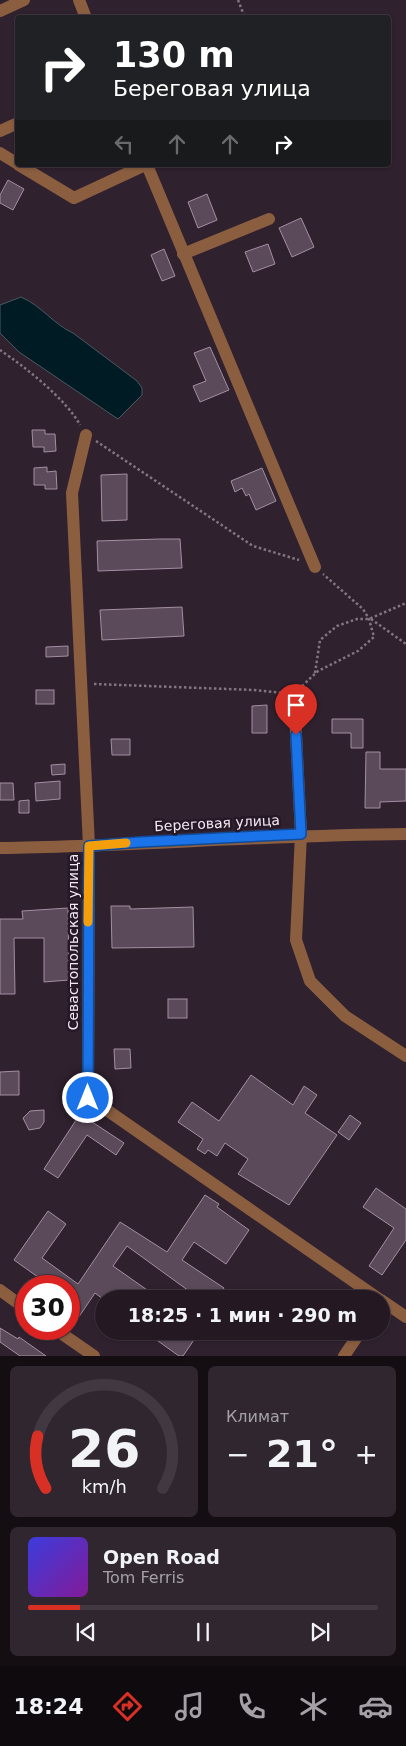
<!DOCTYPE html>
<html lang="ru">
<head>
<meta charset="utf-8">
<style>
	body { margin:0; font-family:"DejaVu Sans",sans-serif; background:#302630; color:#f1f3f6; height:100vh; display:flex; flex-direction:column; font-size:19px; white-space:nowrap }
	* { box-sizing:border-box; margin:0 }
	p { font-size:16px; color:#a3a0a6 }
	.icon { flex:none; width:28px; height:28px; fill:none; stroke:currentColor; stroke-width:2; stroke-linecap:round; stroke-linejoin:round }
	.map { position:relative; height:1356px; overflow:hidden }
	.details { display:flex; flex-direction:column; gap:10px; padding:10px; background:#140e13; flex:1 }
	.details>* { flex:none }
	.top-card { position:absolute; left:15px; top:15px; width:376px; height:152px; border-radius:5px; box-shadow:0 1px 4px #0004,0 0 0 1px #413841; background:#202124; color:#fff; overflow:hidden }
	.speed { position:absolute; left:15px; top:1275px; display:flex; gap:10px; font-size:25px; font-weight:700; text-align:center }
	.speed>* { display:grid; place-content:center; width:65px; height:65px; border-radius:50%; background:#241923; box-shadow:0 1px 4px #0004,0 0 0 1px #413841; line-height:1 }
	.speed .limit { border:8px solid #d22; background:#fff; color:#111 }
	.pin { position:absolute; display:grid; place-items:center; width:42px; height:42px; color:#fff; margin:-51px -21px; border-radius:50% 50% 50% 0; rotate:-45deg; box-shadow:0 0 5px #0007 }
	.pin .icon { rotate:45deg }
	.me { position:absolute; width:55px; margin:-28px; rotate:0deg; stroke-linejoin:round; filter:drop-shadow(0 0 4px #0008) }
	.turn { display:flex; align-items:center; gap:18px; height:105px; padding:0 15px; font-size:22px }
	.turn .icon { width:65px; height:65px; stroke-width:2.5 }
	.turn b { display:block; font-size:35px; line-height:42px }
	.lanes { display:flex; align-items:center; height:48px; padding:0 15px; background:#0003; justify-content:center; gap:25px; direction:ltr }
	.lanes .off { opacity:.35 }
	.big { font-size:38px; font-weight:800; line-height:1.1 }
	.details .card { flex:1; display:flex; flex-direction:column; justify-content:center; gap:8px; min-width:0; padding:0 18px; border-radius:8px; background:#302630 }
	.details .dial { align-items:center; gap:0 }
	.dial svg { height:130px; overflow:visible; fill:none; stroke:#413841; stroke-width:7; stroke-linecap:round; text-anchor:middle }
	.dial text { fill:#f1f3f6; stroke:none }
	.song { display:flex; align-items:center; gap:15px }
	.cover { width:60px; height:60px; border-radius:8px; background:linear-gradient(135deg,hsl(240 70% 55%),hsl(290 70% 35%)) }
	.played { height:5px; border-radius:2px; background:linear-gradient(90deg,#d93025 15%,#413841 15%) }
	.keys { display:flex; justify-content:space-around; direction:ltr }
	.heat { display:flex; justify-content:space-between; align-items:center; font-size:28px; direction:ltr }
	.details .tiles { flex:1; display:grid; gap:10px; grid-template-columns:1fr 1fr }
	.card:last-child { grid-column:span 2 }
	.trip { position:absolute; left:95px; top:1290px; width:295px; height:50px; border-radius:25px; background:#241923; box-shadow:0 1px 4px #0004,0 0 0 1px #413841; font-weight:800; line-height:50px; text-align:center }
	.menu { display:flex; height:80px; justify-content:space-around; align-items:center; background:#0e0a0e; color:#a3a0a6 }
	.menu .icon { width:35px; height:35px }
	.menu .on { color:#d93025 }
	.menu b { font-size:22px; color:#f1f3f6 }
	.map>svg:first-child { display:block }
	.water { fill:#001b24; stroke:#495962 }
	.building { fill:#5b4a5a; stroke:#a38fa1 }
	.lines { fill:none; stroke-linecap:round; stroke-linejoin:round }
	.path { stroke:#837682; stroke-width:2.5; stroke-dasharray:2.5 2.5; stroke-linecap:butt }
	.minor { stroke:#8b5e40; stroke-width:12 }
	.route-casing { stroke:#114b97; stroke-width:12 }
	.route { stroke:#1a73e8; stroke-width:9 }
	.slow { stroke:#f59e0b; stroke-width:9 }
	.labels { text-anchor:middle; stroke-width:5; stroke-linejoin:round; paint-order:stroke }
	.street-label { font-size:14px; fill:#f3e9f2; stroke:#261826 }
</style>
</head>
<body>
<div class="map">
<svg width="406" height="1356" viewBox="0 0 406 1356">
	<rect width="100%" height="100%" fill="#30212f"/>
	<path class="water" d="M21 297C42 306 53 324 73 333L137 381 142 388V395L118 419 19 352 0 333V305Z"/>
	<g class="building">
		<path d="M8 180 24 189 13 210 0 203V195Z"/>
		<path d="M207 194 217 220 198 228 188 202Z"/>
		<path d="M301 218 314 247 292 257 279 228Z"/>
		<path d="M268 244 275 264 253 272 245 252Z"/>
		<path d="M164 249 175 276 162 281 151 255Z"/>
		<path d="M210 347 229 390 200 402 193 386 206 381 194 353Z"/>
		<path d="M32 430H45V434H55L56 451 44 452V447H33Z"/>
		<path d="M47 467V472L56 471 57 489H45V485H34V468Z"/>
		<path d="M262 468 276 501 256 510 249 494 246 496 242 488 235 492 231 481Z"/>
		<path d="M127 474V520L102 521 101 475Z"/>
		<path d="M160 539H180L182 568 98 571 97 541Z"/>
		<path d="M182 607 184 636 102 640 100 610Z"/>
		<path d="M68 646V656L46 657V647Z"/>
		<rect x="36" y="690" width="18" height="14"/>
		<path d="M267 705V733H252V706Z"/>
		<path d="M332 719H363V748H351V733H332Z"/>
		<path d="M111 739H130V755H112Z"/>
		<path d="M366 752H380V769H406V801L380 802V808H365Z"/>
		<path d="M65 764V774L52 775 51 765Z"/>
		<path d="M60 781V799L36 801 35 783Z"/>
		<path d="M0 783H13L14 800H0Z"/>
		<path d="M29 800V813H19V801Z"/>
		<path d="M111 906H130V909L193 907 194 947 112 948Z"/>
		<path d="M68 908 69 980 44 982V938H14L15 994H0V919H23L22 911Z"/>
		<rect x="168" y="999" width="19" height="19"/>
		<path d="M114 1049H130L131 1068 115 1069Z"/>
		<path d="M19 1071V1095H0V1072Z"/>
		<path d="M251 1075 293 1105 304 1086 317 1095 305 1113 337 1135 289 1205 238 1174 248 1159 225 1143 217 1156 208 1150 205 1154 197 1149 203 1139 178 1122 192 1102 219 1121Z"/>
		<path d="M44 1110V1122L40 1128 29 1130 23 1118 30 1111Z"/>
		<path d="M80 1114 124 1143 116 1155 87 1135 58 1178 44 1169Z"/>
		<path d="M350 1115 361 1123 349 1140 338 1132Z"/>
		<path d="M376 1188 406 1209V1240L382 1275 369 1266 394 1228 363 1207Z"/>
		<path d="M205 1195 219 1204 217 1207 249 1230 226 1264 194 1242 182 1260 224 1288 217 1299H200L127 1246 113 1266 160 1299H103L95 1293 70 1330 69 1286H42L45 1282 14 1260 48 1211 66 1224 42 1258 78 1284 120 1222 167 1252Z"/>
		<path d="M0 1328 18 1339 19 1337 46 1356H20L0 1342Z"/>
		<path d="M144 1331H200L183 1356H179Z"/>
	</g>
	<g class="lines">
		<g class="path">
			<path d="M238 0 245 18"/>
			<path d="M0 350C25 367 66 399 80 425"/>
			<path d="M96 441 253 546 299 560"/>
			<path d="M371 619 406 644"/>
			<path d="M315 673 320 640 337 626 357 619H369L406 603"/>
			<path d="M94 684 254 690 283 693"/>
			<path d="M302 686 318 671 358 651 374 637 369 619 363 609 323 574"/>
		</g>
		<g class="minor">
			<path d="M79 0 86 18"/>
			<path d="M0 11 24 0"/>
			<path d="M0 131 18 123"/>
			<path d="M0 153 18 164"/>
			<path d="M19 165 74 198 145 165"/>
			<path d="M147 165 315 567"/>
			<path d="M183 254 269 219"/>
			<path d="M86 435 72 493 89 846 88 1097 379 1299"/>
			<path d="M294 695 301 834 296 940 310 981 345 1016 406 1056"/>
			<path d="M0 848C135 846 270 835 406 834"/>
			<path d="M0 1290 26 1309"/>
			<path d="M381 1300 406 1317"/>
			<path d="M55 1329 94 1356"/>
			<path d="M344 1356 361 1331"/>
		</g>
	</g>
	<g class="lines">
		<defs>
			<path id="route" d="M88 1098 89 846 140 842 301 834 296 735"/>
		</defs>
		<use href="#route" class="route-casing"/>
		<use href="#route" class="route"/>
		<path class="slow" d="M88 922 89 846 126 843"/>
	</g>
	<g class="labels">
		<g class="street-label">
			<text transform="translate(217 823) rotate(-3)" y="5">Береговая улица</text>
			<text transform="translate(73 942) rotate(-90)" y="5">Севастопольская улица</text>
		</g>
	</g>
</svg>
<div class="speed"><div class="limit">30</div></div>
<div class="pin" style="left:296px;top:735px;background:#d93025"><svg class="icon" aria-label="arrive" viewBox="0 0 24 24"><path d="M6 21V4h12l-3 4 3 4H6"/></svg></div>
<svg class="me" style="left:88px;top:1098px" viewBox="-20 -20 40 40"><circle r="17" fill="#1a73e8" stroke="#fff" stroke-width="3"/><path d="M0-11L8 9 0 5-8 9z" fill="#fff"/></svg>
<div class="trip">18:25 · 1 мин · 290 m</div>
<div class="top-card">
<div class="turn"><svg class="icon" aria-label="right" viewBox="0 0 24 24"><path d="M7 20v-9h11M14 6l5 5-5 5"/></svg><div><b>130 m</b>Береговая улица</div></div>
<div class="lanes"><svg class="icon off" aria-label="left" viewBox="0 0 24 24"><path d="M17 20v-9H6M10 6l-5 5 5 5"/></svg><svg class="icon off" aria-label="ahead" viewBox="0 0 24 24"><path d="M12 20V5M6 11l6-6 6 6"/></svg><svg class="icon off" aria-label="ahead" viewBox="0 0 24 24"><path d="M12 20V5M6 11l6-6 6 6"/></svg><svg class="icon" aria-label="right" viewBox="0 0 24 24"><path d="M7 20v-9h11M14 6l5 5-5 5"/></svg></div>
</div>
</div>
<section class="details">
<div class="tiles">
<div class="card dial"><svg viewBox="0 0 100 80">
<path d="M14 69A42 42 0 1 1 86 69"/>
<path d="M14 69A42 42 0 0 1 9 37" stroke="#d93025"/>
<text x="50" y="56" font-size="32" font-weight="700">26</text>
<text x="50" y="72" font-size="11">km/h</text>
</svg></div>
<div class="card"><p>Климат</p>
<div class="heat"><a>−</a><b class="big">21°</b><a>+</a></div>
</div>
<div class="card">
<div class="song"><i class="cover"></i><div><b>Open Road</b><p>Tom Ferris</p></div></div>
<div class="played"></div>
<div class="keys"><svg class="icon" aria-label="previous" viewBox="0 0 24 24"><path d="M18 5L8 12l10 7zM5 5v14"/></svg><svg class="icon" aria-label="pause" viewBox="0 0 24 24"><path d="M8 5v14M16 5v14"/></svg><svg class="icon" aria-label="next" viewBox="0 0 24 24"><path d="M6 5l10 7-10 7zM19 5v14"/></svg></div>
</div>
</div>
</section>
<nav class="menu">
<b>18:24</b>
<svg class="icon on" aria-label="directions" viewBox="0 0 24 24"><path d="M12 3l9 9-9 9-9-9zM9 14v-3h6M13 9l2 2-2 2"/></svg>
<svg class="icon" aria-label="music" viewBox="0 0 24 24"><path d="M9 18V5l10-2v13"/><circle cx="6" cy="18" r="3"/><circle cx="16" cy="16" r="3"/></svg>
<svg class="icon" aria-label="phone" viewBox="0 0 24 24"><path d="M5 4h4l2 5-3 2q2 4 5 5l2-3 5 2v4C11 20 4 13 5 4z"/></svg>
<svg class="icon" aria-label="climate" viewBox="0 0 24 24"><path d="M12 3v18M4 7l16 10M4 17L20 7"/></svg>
<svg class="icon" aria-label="car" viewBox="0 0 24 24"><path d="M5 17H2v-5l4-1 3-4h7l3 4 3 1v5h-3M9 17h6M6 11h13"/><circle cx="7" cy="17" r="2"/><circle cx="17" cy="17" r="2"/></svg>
</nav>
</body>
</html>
